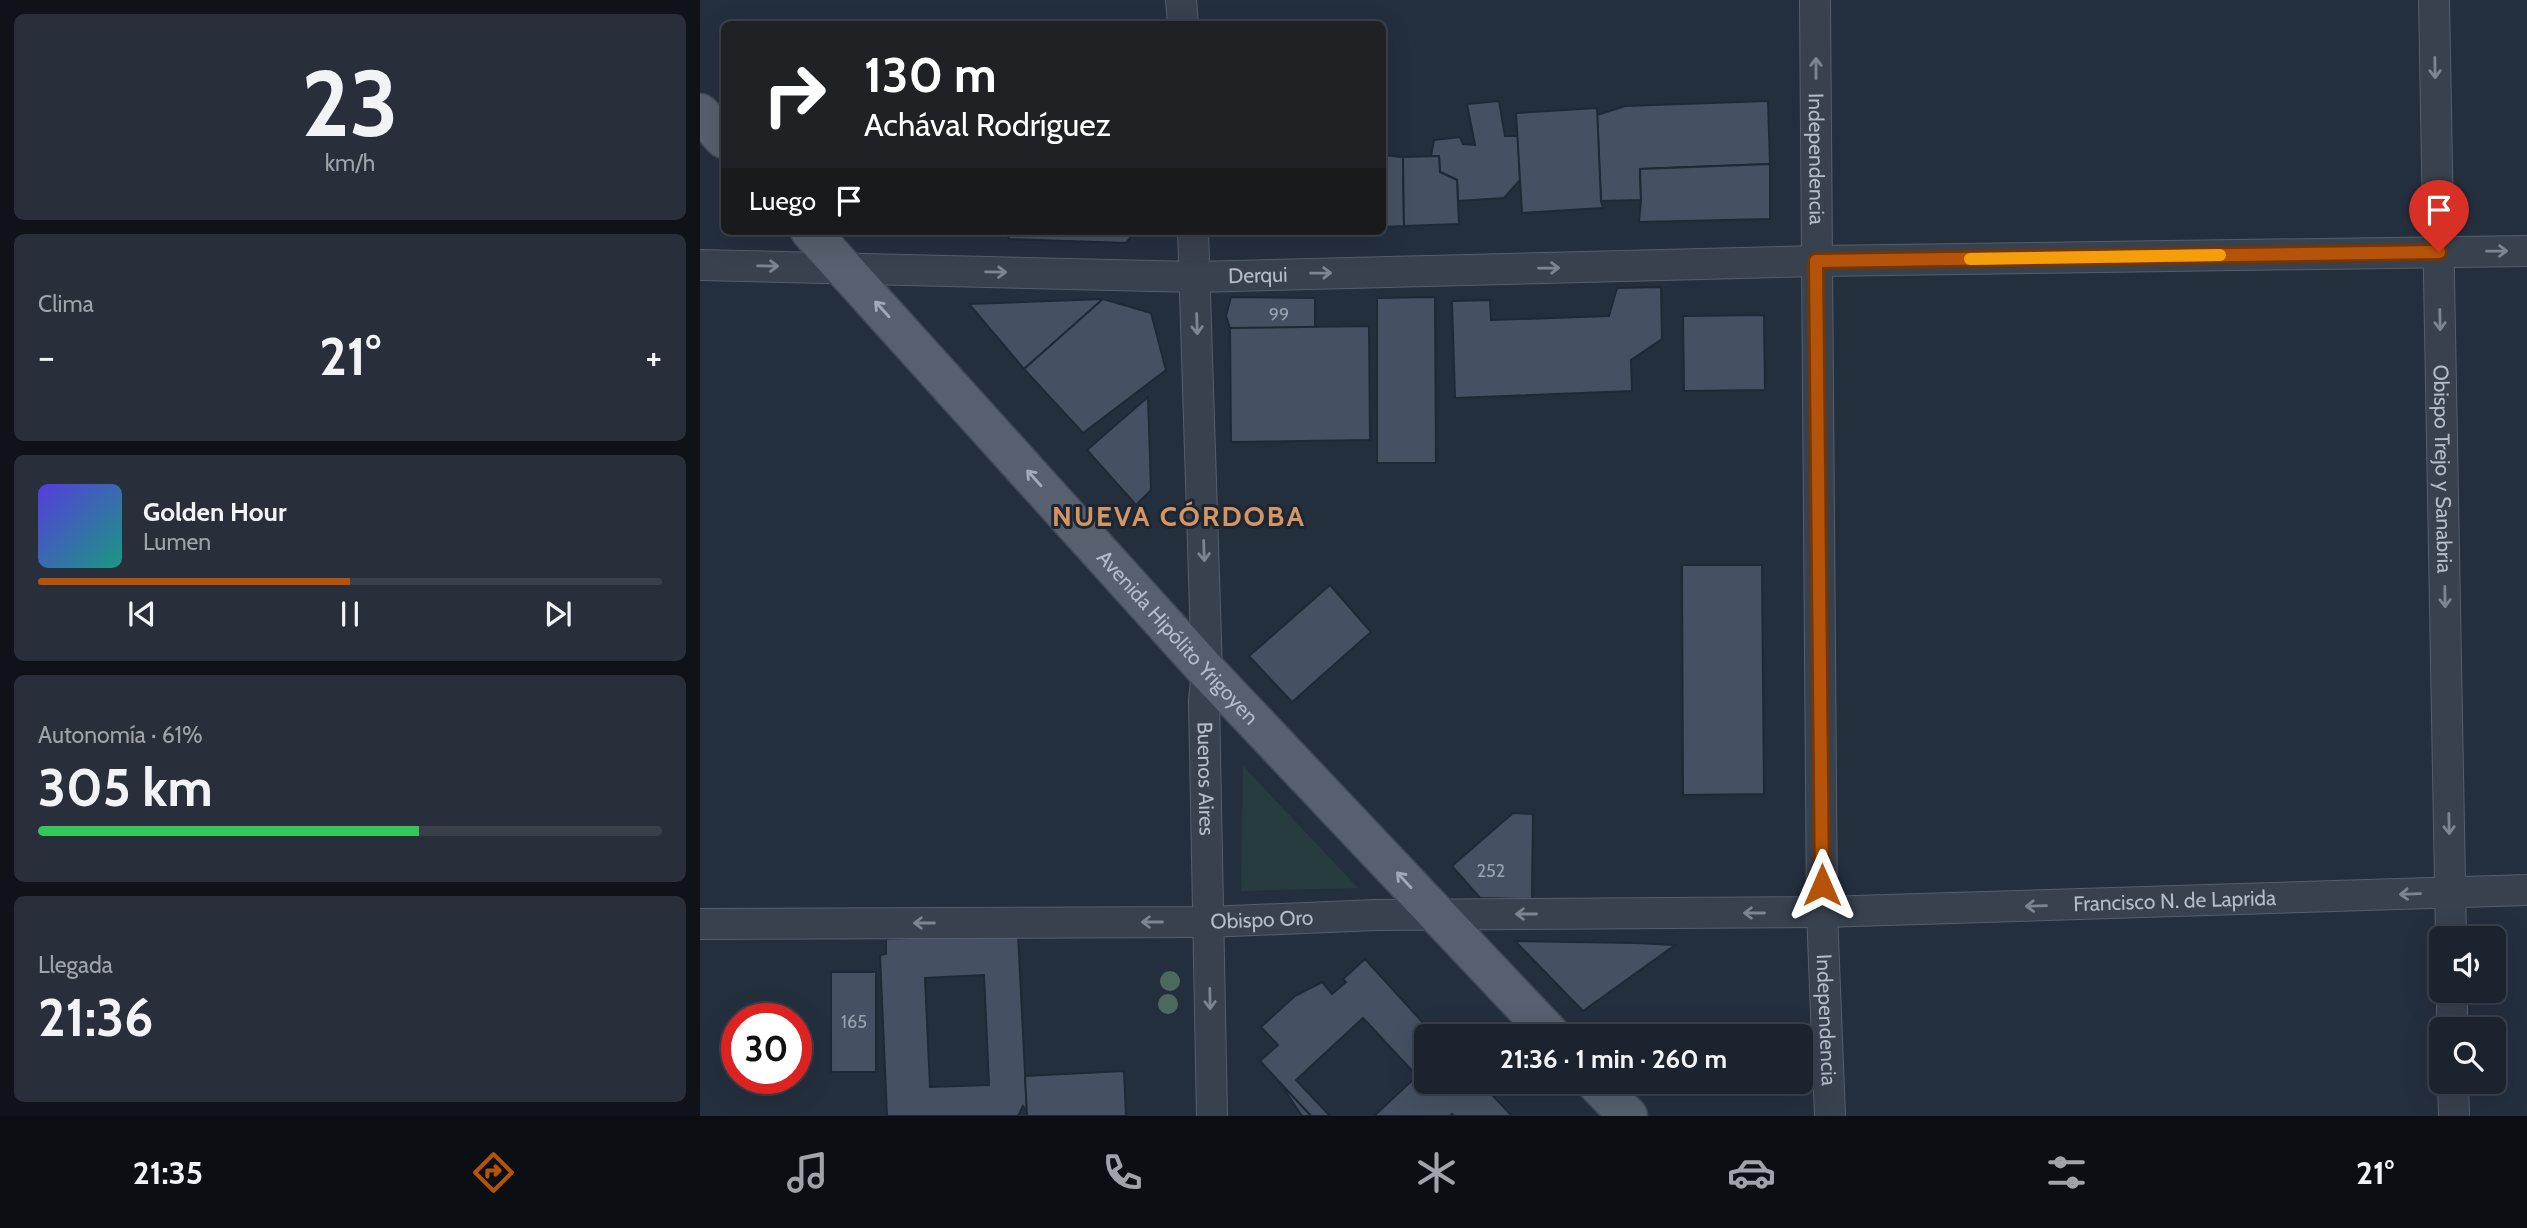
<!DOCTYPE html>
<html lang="es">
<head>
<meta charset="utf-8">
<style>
	body { margin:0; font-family:Cabin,sans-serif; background:#282f3a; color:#f1f3f6; height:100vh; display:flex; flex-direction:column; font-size:26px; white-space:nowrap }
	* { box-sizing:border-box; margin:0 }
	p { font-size:23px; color:#a0a4aa }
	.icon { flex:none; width:38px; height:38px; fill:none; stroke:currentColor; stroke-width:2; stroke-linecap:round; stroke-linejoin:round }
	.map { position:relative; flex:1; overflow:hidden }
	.sheet { display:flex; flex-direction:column; gap:14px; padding:14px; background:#0f1319; width:700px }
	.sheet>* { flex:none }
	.top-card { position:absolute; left:21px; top:21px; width:665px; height:214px; border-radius:10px; box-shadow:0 7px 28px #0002,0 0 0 2px #39404a; background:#202124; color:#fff; overflow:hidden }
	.controls { position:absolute; left:1729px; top:926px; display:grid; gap:14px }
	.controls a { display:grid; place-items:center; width:77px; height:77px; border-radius:10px; background:#1b232e; box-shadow:0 7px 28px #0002,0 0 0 2px #39404a; font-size:35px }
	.speed { position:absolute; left:21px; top:1003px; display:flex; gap:14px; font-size:35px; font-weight:700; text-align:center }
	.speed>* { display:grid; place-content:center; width:91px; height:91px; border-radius:50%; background:#1b232e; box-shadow:0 7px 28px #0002,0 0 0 2px #39404a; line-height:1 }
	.speed .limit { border:10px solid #d22; background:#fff; color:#111 }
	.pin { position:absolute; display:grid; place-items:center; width:60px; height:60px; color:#fff; margin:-72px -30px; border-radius:50% 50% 50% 0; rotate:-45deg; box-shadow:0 0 7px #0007 }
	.pin .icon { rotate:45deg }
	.me { position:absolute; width:77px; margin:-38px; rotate:0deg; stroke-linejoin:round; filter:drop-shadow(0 0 5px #0008) }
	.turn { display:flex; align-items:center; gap:24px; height:147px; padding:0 28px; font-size:32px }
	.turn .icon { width:91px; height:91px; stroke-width:2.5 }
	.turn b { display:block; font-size:49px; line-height:60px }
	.then { display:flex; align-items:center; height:66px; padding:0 28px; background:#0003; gap:14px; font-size:26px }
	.big { font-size:52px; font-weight:800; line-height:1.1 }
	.sheet .tile { flex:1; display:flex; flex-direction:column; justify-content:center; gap:10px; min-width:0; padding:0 24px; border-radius:10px; background:#282f3a }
	.sheet .dial { align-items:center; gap:0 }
	.dial b { font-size:91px; line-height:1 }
	.song { display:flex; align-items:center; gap:21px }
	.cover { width:84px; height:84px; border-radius:10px; background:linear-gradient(135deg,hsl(250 70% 55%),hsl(170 70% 35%)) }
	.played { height:7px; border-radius:4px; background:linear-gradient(90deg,#b45309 50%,#39404a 50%) }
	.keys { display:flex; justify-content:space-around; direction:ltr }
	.heat { display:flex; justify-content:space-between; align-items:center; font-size:38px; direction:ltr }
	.charge { height:10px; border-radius:5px; background:linear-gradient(90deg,#34c759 61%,#39404a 0) }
	.trip { position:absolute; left:714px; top:1024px; width:399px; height:70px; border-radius:10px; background:#1b232e; box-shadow:0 7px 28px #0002,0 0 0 2px #39404a; font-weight:800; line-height:70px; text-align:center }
	.menu { display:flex; height:112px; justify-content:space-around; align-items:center; background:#0b0e12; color:#a0a4aa }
	.menu .icon { width:49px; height:49px }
	.menu .selected { color:#b45309 }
	.menu b { font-size:32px; color:#f1f3f6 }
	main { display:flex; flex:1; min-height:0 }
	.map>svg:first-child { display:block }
	.green { fill:#263c3f }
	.building { fill:#455162; stroke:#1f2835; stroke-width:2; fill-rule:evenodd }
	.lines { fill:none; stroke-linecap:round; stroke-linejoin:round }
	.minor-casing { stroke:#565f6c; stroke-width:32 }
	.primary-casing { stroke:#414a57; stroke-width:41 }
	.minor { stroke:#38414e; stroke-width:30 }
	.primary { stroke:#56606e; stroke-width:38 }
	.tree { fill:#4b6a5d }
	.oneway { stroke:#7c8592 }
	.oneway2 { stroke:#a1aab7 }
	.route-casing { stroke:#753606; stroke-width:18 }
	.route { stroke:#b45309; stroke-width:12 }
	.slow { stroke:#f59e0b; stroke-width:12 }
	.labels { text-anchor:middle; stroke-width:6; stroke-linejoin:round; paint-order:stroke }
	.number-label { font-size:18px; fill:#98a1af }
	.street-label { font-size:21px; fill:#b4bcc9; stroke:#1d2633 }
	.district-label { font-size:28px; font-weight:bold; letter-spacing:2px; fill:#d59563; stroke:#1d2633 }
</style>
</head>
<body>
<main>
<section class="sheet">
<div class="tile dial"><b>23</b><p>km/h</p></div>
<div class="tile"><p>Clima</p>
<div class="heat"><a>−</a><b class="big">21°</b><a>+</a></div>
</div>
<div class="tile">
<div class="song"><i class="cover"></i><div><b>Golden Hour</b><p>Lumen</p></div></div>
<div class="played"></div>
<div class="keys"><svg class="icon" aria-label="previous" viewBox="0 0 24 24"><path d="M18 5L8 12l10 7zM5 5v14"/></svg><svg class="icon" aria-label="pause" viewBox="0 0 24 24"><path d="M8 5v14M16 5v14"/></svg><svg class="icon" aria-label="next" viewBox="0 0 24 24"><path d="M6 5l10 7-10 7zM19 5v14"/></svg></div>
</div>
<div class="tile"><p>Autonomía · 61%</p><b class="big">305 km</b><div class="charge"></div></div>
<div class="tile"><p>Llegada</p><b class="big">21:36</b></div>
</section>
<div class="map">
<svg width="1827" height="1116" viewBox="0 0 1827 1116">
	<rect width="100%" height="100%" fill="#242f3e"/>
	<path class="green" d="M543 766 658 888 541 891Z"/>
	<g class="building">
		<path d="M799 101 805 136H818L820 180 804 198 758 201 757 180 740 172 739 156H731L734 140 760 137 763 144 775 145 767 104Z"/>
		<path d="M1068 101 1070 164 940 169 941 200 901 201 897 115 925 106Z"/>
		<path d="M897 108 901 201 903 208 822 213 816 113Z"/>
		<path d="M682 155 703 157 704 226 682 227Z"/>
		<path d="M739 156 740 172 757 180 759 224 704 226 703 157Z"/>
		<path d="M1070 164V219L939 222 941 200 940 169Z"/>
		<path d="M306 231H435L426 243 309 239Z"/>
		<path d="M961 287 962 339 931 360 932 391 755 398 752 301 790 300 791 320 909 316 917 288Z"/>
		<path d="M531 297 615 298V329L530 328 526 316Z"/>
		<path d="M735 297 736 463H677V298Z"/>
		<path d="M403 299 324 369 269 304Z"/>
		<path d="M403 299 451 313 466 370 383 433 324 369Z"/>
		<path d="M1064 315 1065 390 984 391 983 316Z"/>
		<path d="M669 326 670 440 531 442 530 328Z"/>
		<path d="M448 397 451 490 436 505 387 450Z"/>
		<path d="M982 565H1062L1064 794 983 795Z"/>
		<path d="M630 585 671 632 592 702 549 656Z"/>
		<path d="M813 813 833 814 832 899 780 898 752 866Z"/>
		<path d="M318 934 327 1112 323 1106 318 1116H187L180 955 186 954V939ZM284 975 289 1085 230 1087 225 978Z"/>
		<path d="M815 941 936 943 975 945 883 1011Z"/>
		<path d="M665 959 735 1036H726V1082H780L812 1116H754L752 1114 750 1116H674L717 1076 663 1018 596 1080 630 1116H611L560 1061 578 1045 561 1027 595 996 622 982 632 994 646 982 643 979Z"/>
		<rect x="131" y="972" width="45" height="100"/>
		<path d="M424 1071 426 1116H327L325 1076Z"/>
		<path d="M580 1083 611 1116H602Z"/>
	</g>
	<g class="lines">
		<defs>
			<g id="minor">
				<path d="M481 0 483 24"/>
				<path id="s1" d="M1115 0 1122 912 1130 1116"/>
				<path id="s2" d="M1734 0 1751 938"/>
				<path id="s3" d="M493 231 507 671 504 701 512 1116"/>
				<path id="s4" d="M0 265 496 277 1117 261 1827 251"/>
				<path id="s5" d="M0 924 508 922 676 915 1122 912 1827 890"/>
				<path d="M1752 990V1029"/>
				<path d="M1753 1082 1754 1116"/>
			</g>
			<g id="primary">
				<path d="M0 113 24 139"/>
				<path id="s6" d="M110 231 507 671 852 1036"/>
				<path d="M895 1082 928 1116"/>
			</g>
		</defs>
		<use href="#minor" class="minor-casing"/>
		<use href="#primary" class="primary-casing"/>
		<use href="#minor" class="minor"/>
		<use href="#primary" class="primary"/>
	</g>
	<g class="tree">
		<circle cx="470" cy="981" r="10"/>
		<circle cx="468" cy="1004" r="10"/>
	</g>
	<defs><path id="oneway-shaft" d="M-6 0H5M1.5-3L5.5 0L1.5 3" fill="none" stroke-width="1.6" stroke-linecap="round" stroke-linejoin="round" transform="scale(1.75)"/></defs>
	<g class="oneway">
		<use href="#oneway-shaft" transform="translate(1116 68) rotate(-90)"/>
		<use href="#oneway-shaft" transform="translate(1735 68) rotate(89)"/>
		<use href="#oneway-shaft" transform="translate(1797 251) rotate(-1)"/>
		<use href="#oneway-shaft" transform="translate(68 266) rotate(1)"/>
		<use href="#oneway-shaft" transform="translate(849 268) rotate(-1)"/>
		<use href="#oneway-shaft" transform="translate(296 272) rotate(1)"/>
		<use href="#oneway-shaft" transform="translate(621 273) rotate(-1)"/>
		<use href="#oneway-shaft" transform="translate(1740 320) rotate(89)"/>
		<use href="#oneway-shaft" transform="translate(497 324) rotate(88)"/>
		<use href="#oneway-shaft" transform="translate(504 551) rotate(88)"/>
		<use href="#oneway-shaft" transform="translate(1745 597) rotate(89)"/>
		<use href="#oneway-shaft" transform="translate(1749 824) rotate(89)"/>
		<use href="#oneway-shaft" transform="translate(1710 894) rotate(178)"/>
		<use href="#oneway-shaft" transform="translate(1336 906) rotate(178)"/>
		<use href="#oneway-shaft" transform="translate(1054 913) rotate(180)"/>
		<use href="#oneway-shaft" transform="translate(826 914) rotate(180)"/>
		<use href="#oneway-shaft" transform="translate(452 922) rotate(180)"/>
		<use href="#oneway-shaft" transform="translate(224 923) rotate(180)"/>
		<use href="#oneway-shaft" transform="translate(510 999) rotate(89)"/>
	</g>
	<g class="oneway2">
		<use href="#oneway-shaft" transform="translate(182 309) rotate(-132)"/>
		<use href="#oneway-shaft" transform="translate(334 478) rotate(-132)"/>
		<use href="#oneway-shaft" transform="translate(704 880) rotate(-133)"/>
	</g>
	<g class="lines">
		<defs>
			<path id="route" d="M1122 885 1116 261 1739 252"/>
		</defs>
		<use href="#route" class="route-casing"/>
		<use href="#route" class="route"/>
		<path class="slow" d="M1270 259 1520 255"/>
	</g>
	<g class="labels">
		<g class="number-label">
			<text x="579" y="321">99</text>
			<text x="791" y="877">252</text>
			<text x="154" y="1028">165</text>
		</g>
		<g class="street-label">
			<text dy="7" stroke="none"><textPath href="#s1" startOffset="159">Independencia</textPath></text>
			<text dy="7" stroke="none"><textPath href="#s4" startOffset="558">Derqui</textPath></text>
			<text dy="7" stroke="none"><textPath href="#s2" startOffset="469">Obispo Trejo y Sanabria</textPath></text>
			<text dy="7" stroke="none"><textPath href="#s6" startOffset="548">Avenida Hipólito Yrigoyen</textPath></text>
			<text dy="7" stroke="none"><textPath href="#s3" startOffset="548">Buenos Aires</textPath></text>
			<text dy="7" stroke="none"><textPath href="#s5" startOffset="1475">Francisco N. de Laprida</textPath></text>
			<text dy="7" stroke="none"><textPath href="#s5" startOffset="562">Obispo Oro</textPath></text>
			<text dy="7" stroke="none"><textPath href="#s1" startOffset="1020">Independencia</textPath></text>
		</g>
		<g class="district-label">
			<text x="479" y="526">NUEVA CÓRDOBA</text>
		</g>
	</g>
</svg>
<div class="controls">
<a><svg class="icon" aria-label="sound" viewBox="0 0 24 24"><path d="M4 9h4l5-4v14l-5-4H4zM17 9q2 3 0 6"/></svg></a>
<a><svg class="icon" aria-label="search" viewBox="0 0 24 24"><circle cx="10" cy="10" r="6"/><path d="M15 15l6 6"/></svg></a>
</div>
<div class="speed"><div class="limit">30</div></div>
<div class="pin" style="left:1739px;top:252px;background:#d93025"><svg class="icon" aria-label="arrive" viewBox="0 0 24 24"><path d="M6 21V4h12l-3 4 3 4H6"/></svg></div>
<svg class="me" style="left:1122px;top:885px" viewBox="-20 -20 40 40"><path d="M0-17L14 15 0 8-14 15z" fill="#b45309" stroke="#fff" stroke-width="4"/></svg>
<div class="trip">21:36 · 1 min · 260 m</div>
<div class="top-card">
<div class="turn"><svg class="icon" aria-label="right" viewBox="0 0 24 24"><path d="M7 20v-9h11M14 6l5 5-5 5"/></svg><div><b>130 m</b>Achával Rodríguez</div></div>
<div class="then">Luego<svg class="icon" aria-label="arrive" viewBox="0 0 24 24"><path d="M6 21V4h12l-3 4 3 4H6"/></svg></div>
</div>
</div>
</main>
<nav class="menu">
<b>21:35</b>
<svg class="icon selected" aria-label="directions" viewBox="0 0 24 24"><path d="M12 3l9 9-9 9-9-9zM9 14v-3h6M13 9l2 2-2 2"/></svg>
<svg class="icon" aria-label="music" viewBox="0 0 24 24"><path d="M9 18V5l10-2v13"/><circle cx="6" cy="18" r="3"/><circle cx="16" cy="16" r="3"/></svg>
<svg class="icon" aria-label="phone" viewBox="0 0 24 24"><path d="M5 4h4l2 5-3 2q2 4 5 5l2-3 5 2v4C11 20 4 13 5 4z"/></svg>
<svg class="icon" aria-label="climate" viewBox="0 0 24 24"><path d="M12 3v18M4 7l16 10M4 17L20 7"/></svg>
<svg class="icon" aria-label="car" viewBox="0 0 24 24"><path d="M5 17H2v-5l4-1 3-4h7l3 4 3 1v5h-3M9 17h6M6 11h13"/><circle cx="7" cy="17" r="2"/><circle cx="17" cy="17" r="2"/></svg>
<svg class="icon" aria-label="filters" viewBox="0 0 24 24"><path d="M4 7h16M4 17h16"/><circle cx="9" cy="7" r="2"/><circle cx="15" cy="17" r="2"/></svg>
<b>21°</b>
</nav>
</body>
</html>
